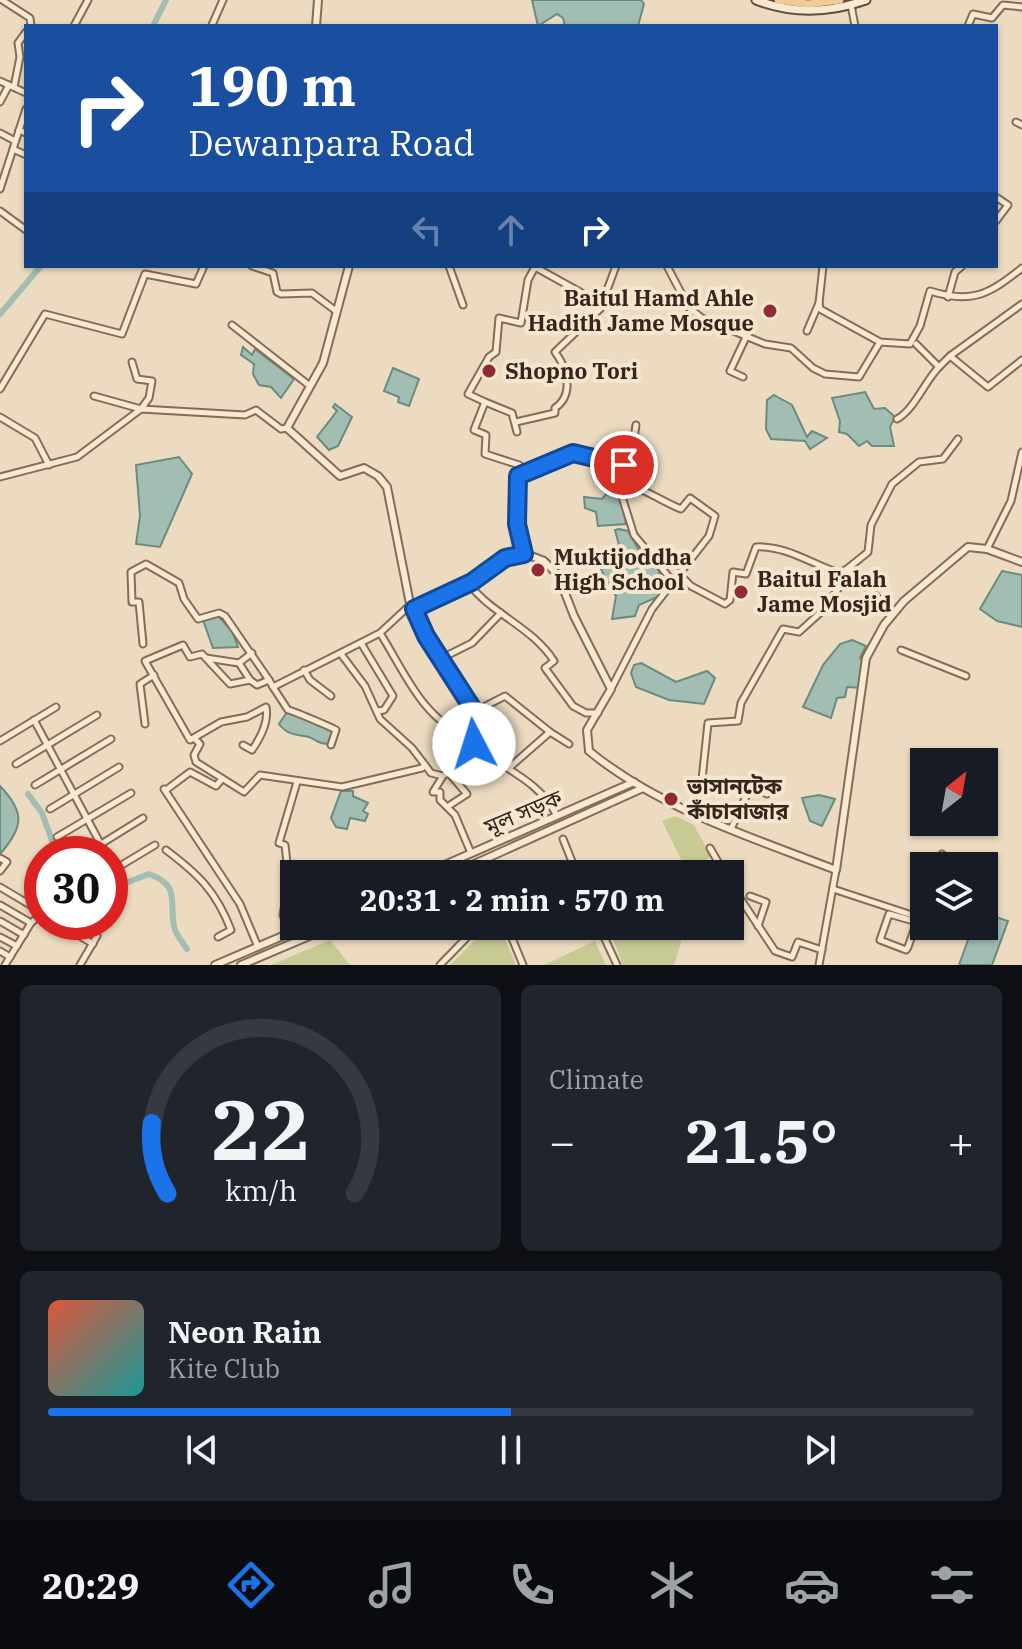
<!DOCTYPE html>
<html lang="en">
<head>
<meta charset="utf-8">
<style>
	body { margin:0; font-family:"IBM Plex Serif","Noto Sans Bengali",serif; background:#20242c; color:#f1f3f6; height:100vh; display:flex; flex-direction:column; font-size:30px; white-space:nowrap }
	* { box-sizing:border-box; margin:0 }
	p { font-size:26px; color:#9ea1a6 }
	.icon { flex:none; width:44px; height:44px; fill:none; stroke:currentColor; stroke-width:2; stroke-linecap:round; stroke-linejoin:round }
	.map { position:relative; height:965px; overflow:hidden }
	.drawer { display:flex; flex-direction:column; gap:20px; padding:20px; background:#0d0f14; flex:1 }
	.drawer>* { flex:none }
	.hud { position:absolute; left:24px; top:24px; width:974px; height:244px; border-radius:0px; box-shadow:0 2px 6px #0004; background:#1a4fa0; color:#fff; overflow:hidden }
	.needle { width:52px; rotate:31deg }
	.fabs { position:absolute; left:910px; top:748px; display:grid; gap:16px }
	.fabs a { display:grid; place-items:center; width:88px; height:88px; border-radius:0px; background:#171b24; box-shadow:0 2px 6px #0004; font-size:40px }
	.speed { position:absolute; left:24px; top:836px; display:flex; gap:16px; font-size:40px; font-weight:700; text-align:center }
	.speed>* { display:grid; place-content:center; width:104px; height:104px; border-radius:50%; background:#171b24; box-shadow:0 2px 6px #0004; line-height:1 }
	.speed .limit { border:12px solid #d22; background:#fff; color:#111 }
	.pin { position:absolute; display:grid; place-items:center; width:68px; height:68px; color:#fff; margin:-34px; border:4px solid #fff; border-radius:50%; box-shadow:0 2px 8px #0007 }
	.me { position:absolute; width:88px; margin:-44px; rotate:355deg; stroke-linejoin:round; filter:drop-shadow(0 0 6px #0008) }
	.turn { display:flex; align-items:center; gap:28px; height:168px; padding:0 32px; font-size:36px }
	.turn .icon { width:104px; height:104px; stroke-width:2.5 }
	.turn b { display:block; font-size:56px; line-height:68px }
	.lanes { display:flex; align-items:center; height:76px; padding:0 32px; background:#0003; justify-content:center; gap:40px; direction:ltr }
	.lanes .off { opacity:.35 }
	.big { font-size:60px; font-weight:800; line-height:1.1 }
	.drawer .card { flex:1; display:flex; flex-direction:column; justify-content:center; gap:12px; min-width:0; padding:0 28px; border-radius:12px; background:#20242c }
	.drawer .dial { align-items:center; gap:0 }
	.dial svg { height:208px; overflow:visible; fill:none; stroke:#363941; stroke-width:7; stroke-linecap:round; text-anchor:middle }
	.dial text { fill:#f1f3f6; stroke:none }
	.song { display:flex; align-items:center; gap:24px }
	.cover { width:96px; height:96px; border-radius:12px; background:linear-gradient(135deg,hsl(10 70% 55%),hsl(180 70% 35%)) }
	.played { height:8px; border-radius:4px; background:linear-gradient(90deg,#1a73e8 50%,#363941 50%) }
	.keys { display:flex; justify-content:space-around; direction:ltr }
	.heat { display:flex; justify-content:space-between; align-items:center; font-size:44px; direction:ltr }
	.drawer .tiles { flex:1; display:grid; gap:20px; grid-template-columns:1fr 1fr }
	.card:last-child { grid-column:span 2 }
	.trip { position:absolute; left:280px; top:860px; width:464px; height:80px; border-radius:0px; background:#171b24; box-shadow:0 2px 6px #0004; font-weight:800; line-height:80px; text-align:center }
	.dock { display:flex; height:128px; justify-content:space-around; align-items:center; background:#090b0e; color:#9ea1a6 }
	.dock .icon { width:56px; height:56px }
	.dock .current { color:#1a73e8 }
	.dock b { font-size:36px; color:#f1f3f6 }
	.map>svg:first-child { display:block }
	.green { fill:#c8ca94 }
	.water { fill:#a2beb3; stroke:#6a8b80; stroke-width:2 }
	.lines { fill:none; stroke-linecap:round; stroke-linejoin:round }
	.canal { stroke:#a2beb3; stroke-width:6 }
	.minor-casing { stroke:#846c58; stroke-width:9 }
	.tertiary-casing { stroke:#846c58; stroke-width:10 }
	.secondary-casing { stroke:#664d3c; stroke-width:11 }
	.primary-casing { stroke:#523b2d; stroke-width:11 }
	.minor { stroke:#f7e9d2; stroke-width:5 }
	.tertiary { stroke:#f7e9d2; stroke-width:6 }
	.secondary { stroke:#f7e9d2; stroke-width:7 }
	.primary { stroke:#efcc97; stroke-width:7 }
	.route-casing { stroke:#114b97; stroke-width:20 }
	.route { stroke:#1a73e8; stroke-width:14 }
	.poi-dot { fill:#912a34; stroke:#f4e6cf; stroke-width:3 }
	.labels { text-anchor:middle; stroke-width:8; stroke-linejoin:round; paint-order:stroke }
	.poi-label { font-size:22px; font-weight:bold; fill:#34261c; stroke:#f4e6cf; text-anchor:start }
	.street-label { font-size:22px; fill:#34261c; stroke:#f4e6cf }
</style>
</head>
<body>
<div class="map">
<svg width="1022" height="965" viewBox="0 0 1022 965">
	<rect width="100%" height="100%" fill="#ecdbc0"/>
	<g class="green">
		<path d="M675 816 694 825 711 857 686 869 662 821Z"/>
		<path d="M489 926H500L516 965H450Z"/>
		<path d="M608 926H686L674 965H623Z"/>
		<path d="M330 940 350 965H271Z"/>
		<path d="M595 941 606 965H544Z"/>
	</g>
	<g class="water">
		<path d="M532 0H641L644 4 638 26H565L563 18 557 14 538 26Z"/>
		<path d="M243 347 252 355 255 349 294 379 281 398 271 387 259 385 253 374 254 364 241 355Z"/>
		<path d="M393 368 419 379 409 406 398 402 399 397 384 391Z"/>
		<path d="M865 392 874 409 885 408 895 417 890 427 894 446H872L867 441 859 446 847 434 839 432 840 421 832 398Z"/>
		<path d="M774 395 792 405 807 437 812 431 827 438 810 449 805 441 771 439 766 429 767 400Z"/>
		<path d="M335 404 352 417 338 446 329 450 317 437 337 411 333 407Z"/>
		<path d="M179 457 192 474 160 547 136 544 140 516 136 465Z"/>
		<path d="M607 493 620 495 626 524 598 526 596 512 585 508 584 497 602 499Z"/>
		<path d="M619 529 628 531 648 566 659 569 662 595 639 605 635 616 612 619 616 596 601 570 608 552 619 545 615 530Z"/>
		<path d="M1002 571 1022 575V627L997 621 980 609Z"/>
		<path d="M217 615 232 631 238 647 213 648 203 620Z"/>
		<path d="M852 640 866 646 860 658 864 662 862 688 847 687 845 697 837 698 831 718 803 707 823 665 840 644Z"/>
		<path d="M641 663 676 682 707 671 715 678 704 704 669 700 636 687 631 673 634 665Z"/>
		<path d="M287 712C299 713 319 725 332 730L335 734 328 744C318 744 317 740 309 737 297 734 288 736 279 724Z"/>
		<path d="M0 786C25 812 24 827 0 854Z"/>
		<path d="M341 791H353V796L368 803 363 811 368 814 365 821 350 818 347 829 336 827 331 818Z"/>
		<path d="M819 795 835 799 822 826 810 821 802 798Z"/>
		<path d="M984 913 1008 921 992 965H959L973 926H984Z"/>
	</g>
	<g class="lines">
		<g class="canal">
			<path d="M153 26 166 0"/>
			<path d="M0 314 41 266"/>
			<path d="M28 794 42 813 57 854"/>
			<path d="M110 889 149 874C181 886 169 901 174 926 175 934 183 943 187 949"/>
		</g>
		<defs>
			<g id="minor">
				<path d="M2 0 30 18 31 26"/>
				<path d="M851 5 855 26"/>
				<path d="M212 25 223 0"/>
				<path d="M74 26 88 0"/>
				<path d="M968 26 973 14 992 18 1003 5 1022 7"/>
				<path d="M0 81 26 93"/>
				<path d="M14 87 20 57 18 43 26 32"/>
				<path d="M0 102 9 85"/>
				<path d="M1016 122 1022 125"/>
				<path d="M19 130 26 133"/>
				<path d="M0 133 15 141"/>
				<path d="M13 149 26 155"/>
				<path d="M0 189 26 109"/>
				<path d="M996 197 1008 205 996 221"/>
				<path d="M0 211 26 230"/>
				<path d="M252 266 273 273 277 292 281 294 312 293 336 311"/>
				<path d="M449 266 463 305"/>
				<path d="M667 266 689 308 702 318 765 344 791 348 813 368 825 374 859 377 880 342"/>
				<path d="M948 297 955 272 962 266"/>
				<path d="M819 303 820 309 880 342 910 344 920 326 930 291C972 304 988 295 1022 268"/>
				<path d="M232 325 310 386"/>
				<path d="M807 331 819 303 823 266"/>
				<path d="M916 344 939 367 950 356 988 387 1022 360"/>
				<path d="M950 356 1022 304"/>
				<path d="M743 377 730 371 747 335"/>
				<path d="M0 389 45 314 122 334 145 274 196 284 204 266"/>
				<path d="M94 396 141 409 149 398 152 381 137 379 132 362"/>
				<path d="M485 402 468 394 489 357 496 352 499 318 521 323 528 280 535 267 580 292 600 309"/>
				<path d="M0 417 35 438 49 465"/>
				<path d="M897 419C914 410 925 381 939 367"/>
				<path d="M516 422 555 413V408C574 395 568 369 555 352L600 309 616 266"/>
				<path d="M517 432 512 413 485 402 474 430 486 435 485 454 519 465 517 524 524 553"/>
				<path d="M624 465 632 451 636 425"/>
				<path d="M518 476 573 453 624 465 618 484C641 485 660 501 681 509L690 498 715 516 709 536 652 609 611 689"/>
				<path d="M0 477 77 457 141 409 245 415 256 410 281 429 287 428"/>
				<path d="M618 484 634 535 674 583"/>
				<path d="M987 549 1011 501 1022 452"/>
				<path d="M847 569 868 552 871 525 892 484 919 462 943 459 958 439"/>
				<path d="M680 575 691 586 725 604 730 600 733 572 746 574 756 547C785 545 812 564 839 573L847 569 894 613"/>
				<path d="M469 584C493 615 532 627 554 661L545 668 573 706 586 713H598"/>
				<path d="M414 609 426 636 480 720 474 744"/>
				<path d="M380 633C403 669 424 723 468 735 487 766 535 772 557 816"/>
				<path d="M361 643 393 696 384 710 378 711"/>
				<path d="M143 644 139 602H132L131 572 146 564 179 583 184 599 198 619 219 613 225 616 269 680"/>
				<path d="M901 650 966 676"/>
				<path d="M206 658 239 663 250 680"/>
				<path d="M440 659 472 643 501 613"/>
				<path d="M239 663 252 653"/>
				<path d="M304 670 310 680 331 696"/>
				<path d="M273 687 288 710C291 710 331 727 336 730L331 745"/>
				<path d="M474 712 505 696 550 732"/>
				<path d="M34 720 106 854"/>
				<path d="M145 724 140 684 154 675"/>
				<path d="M194 738 200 744 194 755 196 762 244 792 260 775 342 787 422 768 425 765 412 748 380 719 365 686 341 654"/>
				<path d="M0 741 56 707"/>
				<path d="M243 745 252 750C261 737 269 722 266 707L247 717 221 722 190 740 145 661 183 645 190 657 202 654 230 684 250 680 257 685 269 680 273 687 380 633 409 606"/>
				<path d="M16 764 97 715"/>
				<path d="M425 765 431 773 443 776"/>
				<path d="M510 767 550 732 569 744"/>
				<path d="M35 785 111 739"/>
				<path d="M164 789 240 904 258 947"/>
				<path d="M166 790 190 772 216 786 222 779"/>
				<path d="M447 807 467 794 448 772"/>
				<path d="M50 809 119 767"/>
				<path d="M698 817 708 723 738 721 741 703 783 629 799 632 820 613 851 572"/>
				<path d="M731 829 749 790 755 788 767 794"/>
				<path d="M57 837 131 793"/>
				<path d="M563 839 577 874"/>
				<path d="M710 848 725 874"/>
				<path d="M166 850C198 874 216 891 231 930L218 937"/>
				<path d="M471 853 455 815 440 800V792H433L443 776 477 748"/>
				<path d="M85 854 143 818"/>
				<path d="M0 858 7 862 0 871"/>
				<path d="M937 866 942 854"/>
				<path d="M110 872 155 845"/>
				<path d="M486 873V874"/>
				<path d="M730 883 775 951 792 957 798 942 822 950"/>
				<path d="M0 887 42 912"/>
				<path d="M833 889 918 917"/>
				<path d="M750 896 766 902 758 926"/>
				<path d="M0 905 31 923"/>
				<path d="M0 921 24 935"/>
				<path d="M57 922 93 944"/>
				<path d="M917 922 889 914 880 940 906 950 908 947 924 902"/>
				<path d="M507 926 523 965"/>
				<path d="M599 926 617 965"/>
				<path d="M290 933 283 915 289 881 285 845 279 843 297 782"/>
				<path d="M0 937 17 946"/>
				<path d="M0 951 10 957"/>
				<path d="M5 965 31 923 42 913"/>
				<path d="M80 965 97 936"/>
				<path d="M440 965 478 926"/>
				<path d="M819 965 836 870"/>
			</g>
			<g id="tertiary">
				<path d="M316 26 318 0"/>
				<path d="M349 266 323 363 287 428 340 476 364 468 378 476 387 487 411 609C452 603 483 565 521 552L544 561 558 575 574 616 611 689 587 730 589 751C660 809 751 837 836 870L866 658 884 625 904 601 968 547 987 549 1022 562"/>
				<path d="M424 874 634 782"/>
				<path d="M452 874 643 788"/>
				<path d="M215 965 306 926"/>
				<path d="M241 965 333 926"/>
			</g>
			<path id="secondary" d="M756 0C792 14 829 13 866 0"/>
			<path id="primary" d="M778 0 808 4 840 0"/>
		</defs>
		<use href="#minor" class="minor-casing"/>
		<use href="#tertiary" class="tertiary-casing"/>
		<use href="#secondary" class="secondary-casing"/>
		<use href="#primary" class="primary-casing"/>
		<use href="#minor" class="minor"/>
		<use href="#tertiary" class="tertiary"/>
		<use href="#secondary" class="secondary"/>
		<use href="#primary" class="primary"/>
	</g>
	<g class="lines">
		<defs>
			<path id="route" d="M474 744 480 720 426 636 414 609 472 582 505 558 524 554 517 524 518 476 573 453 624 465"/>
		</defs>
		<use href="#route" class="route-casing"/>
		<use href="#route" class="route"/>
	</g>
	<g class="poi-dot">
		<circle cx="770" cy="311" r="8"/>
		<circle cx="489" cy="371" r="8"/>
		<circle cx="538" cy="570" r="8"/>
		<circle cx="741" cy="592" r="8"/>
		<circle cx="671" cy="799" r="8"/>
	</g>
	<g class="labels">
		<g class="poi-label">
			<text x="754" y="306" text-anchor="end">Baitul Hamd Ahle<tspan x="754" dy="25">Hadith Jame Mosque</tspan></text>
			<text x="505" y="379">Shopno Tori</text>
			<text x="554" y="565">Muktijoddha<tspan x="554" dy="25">High School</tspan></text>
			<text x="757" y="587">Baitul Falah<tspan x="757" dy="25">Jame Mosjid</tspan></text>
			<text x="687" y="794">ভাসানটেক<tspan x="687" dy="25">কাঁচাবাজার</tspan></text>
		</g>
		<g class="street-label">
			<text transform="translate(523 812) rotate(-23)" y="8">মূল সড়ক</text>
		</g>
	</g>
</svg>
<div class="fabs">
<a><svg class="needle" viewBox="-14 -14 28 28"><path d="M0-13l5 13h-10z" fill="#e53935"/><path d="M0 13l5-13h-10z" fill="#9ea1a6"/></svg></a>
<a><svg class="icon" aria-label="layers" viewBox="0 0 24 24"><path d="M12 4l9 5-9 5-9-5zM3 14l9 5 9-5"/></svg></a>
</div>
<div class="speed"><div class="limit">30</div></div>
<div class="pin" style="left:624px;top:465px;background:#d93025"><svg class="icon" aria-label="arrive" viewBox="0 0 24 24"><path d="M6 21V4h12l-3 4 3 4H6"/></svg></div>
<svg class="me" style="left:474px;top:744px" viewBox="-20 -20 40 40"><circle r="19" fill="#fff"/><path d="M0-13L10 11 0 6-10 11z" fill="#1a73e8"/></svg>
<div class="trip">20:31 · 2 min · 570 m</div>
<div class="hud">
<div class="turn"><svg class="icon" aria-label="right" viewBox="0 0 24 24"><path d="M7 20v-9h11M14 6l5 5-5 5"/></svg><div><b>190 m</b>Dewanpara Road</div></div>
<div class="lanes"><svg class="icon off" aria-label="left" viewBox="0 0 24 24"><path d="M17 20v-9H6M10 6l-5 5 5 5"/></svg><svg class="icon off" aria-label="ahead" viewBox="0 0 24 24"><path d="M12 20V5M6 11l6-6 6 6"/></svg><svg class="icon" aria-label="right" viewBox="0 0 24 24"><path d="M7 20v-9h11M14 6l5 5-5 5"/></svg></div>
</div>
</div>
<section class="drawer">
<div class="tiles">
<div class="card dial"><svg viewBox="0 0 100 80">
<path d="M14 69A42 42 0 1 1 86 69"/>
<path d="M14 69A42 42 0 0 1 8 42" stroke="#1a73e8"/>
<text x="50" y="56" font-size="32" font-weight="700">22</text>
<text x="50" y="72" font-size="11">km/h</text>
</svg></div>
<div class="card"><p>Climate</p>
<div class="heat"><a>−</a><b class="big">21.5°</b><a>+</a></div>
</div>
<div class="card">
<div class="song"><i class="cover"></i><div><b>Neon Rain</b><p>Kite Club</p></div></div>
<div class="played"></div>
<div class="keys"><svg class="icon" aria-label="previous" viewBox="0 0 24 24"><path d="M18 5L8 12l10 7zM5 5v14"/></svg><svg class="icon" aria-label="pause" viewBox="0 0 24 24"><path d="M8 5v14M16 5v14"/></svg><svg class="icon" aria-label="next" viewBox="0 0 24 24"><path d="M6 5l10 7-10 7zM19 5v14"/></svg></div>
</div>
</div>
</section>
<nav class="dock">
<b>20:29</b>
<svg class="icon current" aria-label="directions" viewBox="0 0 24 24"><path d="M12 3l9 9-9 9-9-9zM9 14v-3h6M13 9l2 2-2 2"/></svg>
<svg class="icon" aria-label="music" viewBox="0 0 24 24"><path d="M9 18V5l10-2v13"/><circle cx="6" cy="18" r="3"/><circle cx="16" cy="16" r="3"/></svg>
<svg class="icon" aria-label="phone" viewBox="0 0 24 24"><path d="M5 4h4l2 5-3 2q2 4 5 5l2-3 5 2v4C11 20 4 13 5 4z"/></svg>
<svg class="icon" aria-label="climate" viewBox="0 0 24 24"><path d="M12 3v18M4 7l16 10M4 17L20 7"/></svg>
<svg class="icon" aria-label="car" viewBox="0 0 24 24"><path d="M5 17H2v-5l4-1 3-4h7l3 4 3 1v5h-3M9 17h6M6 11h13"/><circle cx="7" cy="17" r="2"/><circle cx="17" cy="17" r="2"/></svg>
<svg class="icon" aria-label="filters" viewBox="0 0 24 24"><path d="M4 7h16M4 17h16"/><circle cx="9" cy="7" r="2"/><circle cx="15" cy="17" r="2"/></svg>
</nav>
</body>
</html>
